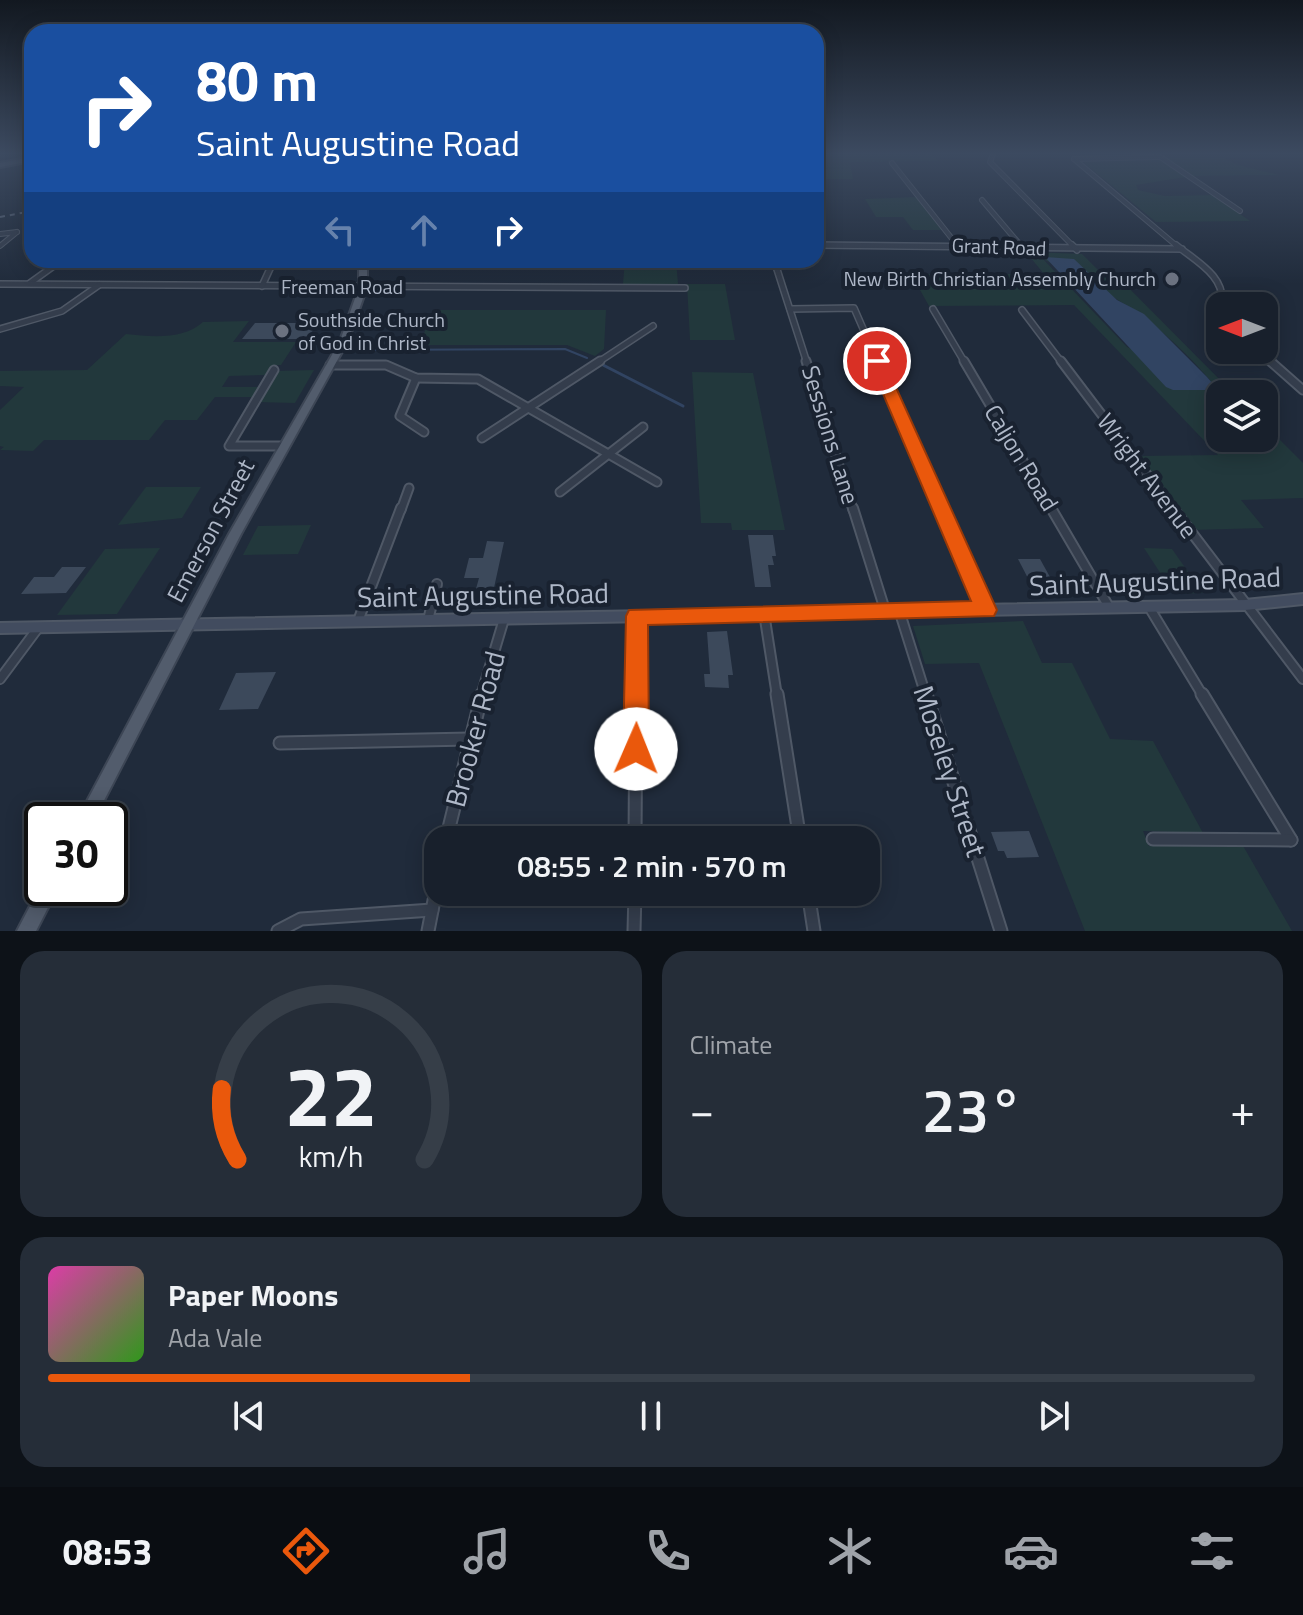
<!DOCTYPE html>
<html lang="en">
<head>
<meta charset="utf-8">
<style>
	body { margin:0; font-family:"Titillium Web",sans-serif; background:#252d38; color:#f1f3f6; height:100vh; display:flex; flex-direction:column; font-size:30px; white-space:nowrap }
	* { box-sizing:border-box; margin:0 }
	p { font-size:26px; color:#9fa3a9 }
	.icon { flex:none; width:44px; height:44px; fill:none; stroke:currentColor; stroke-width:2; stroke-linecap:round; stroke-linejoin:round }
	.map { position:relative; height:931px; overflow:hidden }
	.side { display:flex; flex-direction:column; gap:20px; padding:20px; background:#0d1218; flex:1 }
	.side>* { flex:none }
	.top-card { position:absolute; left:24px; top:24px; width:800px; height:244px; border-radius:24px; box-shadow:0 4px 20px #0003,0 0 0 2px #363e48; background:#1a4fa0; color:#fff; overflow:hidden }
	.needle { width:52px; rotate:270deg }
	.controls { position:absolute; left:1206px; top:292px; display:grid; gap:16px }
	.controls a { display:grid; place-items:center; width:72px; height:72px; border-radius:16px; background:#18202c; box-shadow:0 4px 20px #0003,0 0 0 2px #363e48; font-size:40px }
	.speed { position:absolute; left:24px; top:802px; display:flex; gap:16px; font-size:40px; font-weight:700; text-align:center }
	.speed>* { display:grid; place-content:center; width:104px; height:104px; border-radius:50%; background:#18202c; box-shadow:0 4px 20px #0003,0 0 0 2px #363e48; line-height:1 }
	.speed .limit { border:4px solid #111; border-radius:12px; background:#fff; color:#111 }
	.pin { position:absolute; display:grid; place-items:center; width:68px; height:68px; color:#fff; margin:-34px; border:4px solid #fff; border-radius:50%; box-shadow:0 2px 8px #0007 }
	.me { position:absolute; width:88px; margin:-44px; rotate:1deg; stroke-linejoin:round; filter:drop-shadow(0 0 6px #0008) }
	.turn { display:flex; align-items:center; gap:28px; height:168px; padding:0 40px; font-size:36px }
	.turn .icon { width:104px; height:104px; stroke-width:2.5 }
	.turn b { display:block; font-size:56px; line-height:68px }
	.lanes { display:flex; align-items:center; height:76px; padding:0 40px; background:#0003; justify-content:center; gap:40px; direction:ltr }
	.lanes .off { opacity:.35 }
	.big { font-size:60px; font-weight:600; line-height:1.1 }
	.side .tile { flex:1; display:flex; flex-direction:column; justify-content:center; gap:12px; min-width:0; padding:0 28px; border-radius:24px; background:#252d38 }
	.side .dial { align-items:center; gap:0 }
	.dial svg { height:208px; overflow:visible; fill:none; stroke:#363e48; stroke-width:7; stroke-linecap:round; text-anchor:middle }
	.dial text { fill:#f1f3f6; stroke:none }
	.song { display:flex; align-items:center; gap:24px }
	.cover { width:96px; height:96px; border-radius:12px; background:linear-gradient(135deg,hsl(320 70% 55%),hsl(110 70% 35%)) }
	.played { height:8px; border-radius:4px; background:linear-gradient(90deg,#ea580c 35%,#363e48 35%) }
	.keys { display:flex; justify-content:space-around; direction:ltr }
	.heat { display:flex; justify-content:space-between; align-items:center; font-size:44px; direction:ltr }
	.side .tiles { flex:1; display:grid; gap:20px; grid-template-columns:1fr 1fr }
	.tile:last-child { grid-column:span 2 }
	.trip { position:absolute; left:424px; top:826px; width:456px; height:80px; border-radius:24px; background:#18202c; box-shadow:0 4px 20px #0003,0 0 0 2px #363e48; font-weight:600; line-height:80px; text-align:center }
	.tab-bar { display:flex; height:128px; justify-content:space-around; align-items:center; background:#0a0d12; color:#9fa3a9 }
	.tab-bar .icon { width:56px; height:56px }
	.tab-bar .active { color:#ea580c }
	.tab-bar b { font-size:36px; color:#f1f3f6 }
	.map>svg:first-child { display:block }
	.green { fill:#22383c; fill-rule:evenodd }
	.water { fill:#314462 }
	.lines { fill:none; stroke-linecap:round; stroke-linejoin:round }
	.stream-far1 { stroke:#314462; stroke-width:2 }
	.stream { stroke:#314462; stroke-width:3 }
	.building { fill:#3c495b }
	.minor-far4-casing { stroke:#4f5866; stroke-width:6 }
	.minor-far3-casing { stroke:#4f5866; stroke-width:8 }
	.minor-far2-casing { stroke:#4f5866; stroke-width:11 }
	.minor-far1-casing { stroke:#4f5866; stroke-width:12 }
	.minor-casing { stroke:#4f5866; stroke-width:15 }
	.secondary-casing { stroke:#4f5866; stroke-width:4 }
	.primary-casing { stroke:#3d4655; stroke-width:4 }
	.minor-far4 { stroke:#343d4c; stroke-width:4 }
	.minor-far3 { stroke:#343d4c; stroke-width:5 }
	.minor-far2 { stroke:#343d4c; stroke-width:7 }
	.minor-far1 { stroke:#343d4c; stroke-width:8 }
	.minor { stroke:#343d4c; stroke-width:11 }
	.secondary { fill:#424c5f; fill-rule:evenodd }
	.primary { fill:#525c6c; fill-rule:evenodd }
	.rail { stroke:#566173; stroke-width:2; stroke-dasharray:5 5; stroke-linecap:butt }
	.route { fill:#ea580c; stroke:#983908; stroke-width:2 }
	.worship-dot { fill:#6b7280; stroke:#192230; stroke-width:3 }
	.labels { text-anchor:middle; stroke-width:8; stroke-linejoin:round; paint-order:stroke }
	.far-street-label { font-size:20px; fill:#afb8c8; stroke:#192230 }
	.far-poi-label { font-size:20px; fill:#afb8c8; stroke:#192230; text-anchor:end }
	.street-label { font-size:24px; fill:#afb8c8; stroke:#192230 }
	.near-street-label { font-size:28px; fill:#afb8c8; stroke:#192230 }
</style>
</head>
<body>
<div class="map">
<svg width="1303" height="931" viewBox="0 0 1303 931">
	<rect width="100%" height="100%" fill="#202b3b"/>
	<g class="green">
		<path d="M816 154H932L938 161 850 162 853 179H816Z"/>
		<path d="M1165 158H1224L1238 165 1279 175 1191 176Z"/>
		<path d="M1160 160 1186 177 1136 185 1138 190 1165 196 1212 195 1250 221 1156 222 1082 161Z"/>
		<path d="M916 197 944 230H913L903 217H876L865 199Z"/>
		<path d="M1026 252 1082 254 1100 272H1113L1234 394H1220V438H1264V424L1303 463V498L1241 500 1264 528 1192 530 1138 456 1218 455 1074 305 929 306 911 274H1044ZM1043 259C1111 292 1165 325 1214 385L1127 347Z"/>
		<path d="M625 260H676L678 284H623Z"/>
		<path d="M687 284H725L735 340H690Z"/>
		<path d="M434 310H606L604 349 595 356 567 345H419Z"/>
		<path d="M249 321 233 342H296L281 365H274L268 375 229 376 222 387H260L254 397H215L197 420H165L149 440H44L33 451 0 450 4 447 0 446V410L24 387 0 386V371L87 370 126 334C152 337 183 340 203 322Z"/>
		<path d="M314 370 295 403 256 402 276 371Z"/>
		<path d="M692 372 753 373 785 530H732L731 523H701Z"/>
		<path d="M146 487H201L182 518 118 525Z"/>
		<path d="M311 525 298 554 243 555 258 526Z"/>
		<path d="M160 548 117 614 57 615 105 549Z"/>
		<path d="M1144 548 1172 549 1203 593 1174 594Z"/>
		<path d="M1023 621 1042 663H1072L1110 739 1153 741 1203 833 1143 831 1149 846 1242 844 1292 931H1085L979 663 925 664 913 626Z"/>
	</g>
	<path class="water" d="M1045 257 1074 259 1117 300 1144 314 1207 377 1214 385 1212 390H1173L1166 387Z"/>
	<g class="lines">
		<path class="stream-far1" d="M355 350 565 349 587 358"/>
		<path class="stream" d="M603 365 683 406"/>
	</g>
	<g class="building">
		<path d="M255 323H315L318 326 304 339H242Z"/>
		<path d="M748 535H773L776 556H772L774 565H768L771 587H755Z"/>
		<path d="M487 541 504 542 492 597 474 596 479 578H464L469 558H483Z"/>
		<path d="M1018 559H1040L1055 586H1032Z"/>
		<path d="M62 567H86L66 593 21 594 34 577H54Z"/>
		<path d="M727 631 733 675H728L729 688 705 687 704 674H710L707 632Z"/>
		<path d="M276 672 258 709 219 710 236 673Z"/>
		<path d="M1029 831 1039 857 1007 858 1004 851H998L991 832Z"/>
	</g>
	<g class="lines">
		<defs>
			<g id="minor-far4">
				<path d="M993 154 990 162 1074 247"/>
				<path d="M1156 154 1240 211"/>
				<path d="M1074 159 1178 247"/>
				<path d="M1074 159 1159 157"/>
				<path d="M892 163 957 245"/>
				<path d="M982 200 1022 247"/>
				<path d="M0 234 17 232"/>
				<path d="M816 245 957 247"/>
				<path d="M0 246 17 232"/>
			</g>
			<g id="minor-far3">
				<path d="M816 245 1182 249"/>
				<path d="M1020 245 1023 248"/>
				<path d="M1072 245 1077 250"/>
				<path d="M1176 245C1197 262 1226 276 1222 306"/>
				<path d="M774 260 807 363"/>
				<path d="M30 283 62 260"/>
				<path d="M0 284 685 288"/>
				<path d="M262 286 274 260"/>
				<path d="M790 309 854 308 878 363"/>
				<path d="M933 309 965 363"/>
				<path d="M1022 310 1062 363"/>
				<path d="M0 329 62 311 99 285"/>
				<path d="M1258 350 1272 363"/>
				<path d="M597 363 653 326"/>
			</g>
			<g id="minor-far2">
				<path d="M806 361 853 510"/>
				<path d="M877 361 942 510"/>
				<path d="M964 361 1052 510"/>
				<path d="M1061 361 1174 510"/>
				<path d="M1270 361 1303 390"/>
				<path d="M330 365H386L416 378 478 379 657 482"/>
				<path d="M274 370 229 446H283"/>
				<path d="M416 378 400 416 424 432"/>
				<path d="M482 438 600 361"/>
				<path d="M560 492 643 427"/>
				<path d="M401 510 409 488"/>
			</g>
			<g id="minor-far1">
				<path d="M853 508 885 610"/>
				<path d="M941 508 986 610"/>
				<path d="M1051 508 1109 607"/>
				<path d="M1173 508 1303 679"/>
				<path d="M1149 607 1203 696"/>
				<path d="M899 610 926 696"/>
				<path d="M764 613 777 696"/>
				<path d="M428 620 437 584"/>
				<path d="M358 621 401 508"/>
				<path d="M0 679 38 628"/>
				<path d="M481 696 504 619"/>
				<path d="M636 696 637 616"/>
			</g>
			<g id="minor">
				<path d="M777 694 800 840"/>
				<path d="M926 694 1001 931"/>
				<path d="M1202 694 1291 840"/>
				<path d="M280 743 469 739"/>
				<path d="M1153 839 1291 840"/>
				<path d="M446 840 482 694"/>
				<path d="M635 840 636 694"/>
				<path d="M808 892 814 931"/>
				<path d="M278 931 301 919 432 910"/>
				<path d="M428 931 438 880"/>
				<path d="M634 931 635 892"/>
			</g>
			<path id="secondary" d="M1303 594V604L1245 610 0 633V623L1245 600Z"/>
			<g id="primary">
				<path d="M32 157V161L0 167V163Z"/>
				<path d="M359 260H367V287L348 341 241 534 94 820H77L229 534 340 341 359 287Z"/>
				<path d="M42 883V888H58L36 931H17Z"/>
			</g>
		</defs>
		<use href="#minor-far4" class="minor-far4-casing"/>
		<use href="#minor-far3" class="minor-far3-casing"/>
		<use href="#minor-far2" class="minor-far2-casing"/>
		<use href="#minor-far1" class="minor-far1-casing"/>
		<use href="#minor" class="minor-casing"/>
		<use href="#secondary" class="secondary-casing"/>
		<use href="#primary" class="primary-casing"/>
		<use href="#minor-far4" class="minor-far4"/>
		<use href="#minor-far3" class="minor-far3"/>
		<use href="#minor-far2" class="minor-far2"/>
		<use href="#minor-far1" class="minor-far1"/>
		<use href="#minor" class="minor"/>
		<use href="#secondary" class="secondary"/>
		<use href="#primary" class="primary"/>
		<path class="rail" d="M0 217 32 211"/>
	</g>
	<linearGradient id="sky" x2="0" y2="1"><stop stop-color="#121820"/><stop offset="0.54" stop-color="#3c4a60"/><stop offset="1" stop-color="#3c4a60" stop-opacity="0"/></linearGradient>
	<rect width="1303" height="284" fill="url(#sky)"/>
	<path class="route" d="M877 356 884 361 997 610 994 616 648 625 649 749 645 758 636 761 627 758 623 749 626 616 629 610 971 601 869 361Z"/>
	<g class="worship-dot">
		<circle cx="1172" cy="279" r="8"/>
		<circle cx="282" cy="331" r="8"/>
	</g>
	<g class="labels">
		<g class="far-street-label">
			<text transform="translate(999 247) rotate(2)" y="7">Grant Road</text>
			<text x="342" y="294">Freeman Road</text>
		</g>
		<g class="far-poi-label">
			<text x="1156" y="286">New Birth Christian Assembly Church</text>
			<text x="298" y="327" text-anchor="start">Southside Church<tspan x="298" dy="23">of God in Christ</tspan></text>
		</g>
		<g class="street-label">
			<text transform="translate(830 435) rotate(73)" y="8">Sessions Lane</text>
			<text transform="translate(1021 458) rotate(59)" y="8">Caljon Road</text>
			<text transform="translate(1147 476) rotate(53)" y="8">Wright Avenue</text>
			<text transform="translate(211 531) rotate(-62)" y="8">Emerson Street</text>
		</g>
		<g class="near-street-label">
			<text transform="translate(1155 581) rotate(-2)" y="10">Saint Augustine Road</text>
			<text transform="translate(483 595) rotate(-1)" y="10">Saint Augustine Road</text>
			<text transform="translate(475 729) rotate(-75)" y="10">Brooker Road</text>
			<text transform="translate(950 771) rotate(72)" y="10">Moseley Street</text>
		</g>
	</g>
</svg>
<div class="controls">
<a><svg class="needle" viewBox="-14 -14 28 28"><path d="M0-13l5 13h-10z" fill="#e53935"/><path d="M0 13l5-13h-10z" fill="#9fa3a9"/></svg></a>
<a><svg class="icon" aria-label="layers" viewBox="0 0 24 24"><path d="M12 4l9 5-9 5-9-5zM3 14l9 5 9-5"/></svg></a>
</div>
<div class="speed"><div class="limit">30</div></div>
<div class="pin" style="left:877px;top:361px;background:#d93025"><svg class="icon" aria-label="arrive" viewBox="0 0 24 24"><path d="M6 21V4h12l-3 4 3 4H6"/></svg></div>
<svg class="me" style="left:636px;top:749px" viewBox="-20 -20 40 40"><circle r="19" fill="#fff"/><path d="M0-13L10 11 0 6-10 11z" fill="#ea580c"/></svg>
<div class="trip">08:55 · 2 min · 570 m</div>
<div class="top-card">
<div class="turn"><svg class="icon" aria-label="right" viewBox="0 0 24 24"><path d="M7 20v-9h11M14 6l5 5-5 5"/></svg><div><b>80 m</b>Saint Augustine Road</div></div>
<div class="lanes"><svg class="icon off" aria-label="left" viewBox="0 0 24 24"><path d="M17 20v-9H6M10 6l-5 5 5 5"/></svg><svg class="icon off" aria-label="ahead" viewBox="0 0 24 24"><path d="M12 20V5M6 11l6-6 6 6"/></svg><svg class="icon" aria-label="right" viewBox="0 0 24 24"><path d="M7 20v-9h11M14 6l5 5-5 5"/></svg></div>
</div>
</div>
<section class="side">
<div class="tiles">
<div class="tile dial"><svg viewBox="0 0 100 80">
<path d="M14 69A42 42 0 1 1 86 69"/>
<path d="M14 69A42 42 0 0 1 8 42" stroke="#ea580c"/>
<text x="50" y="56" font-size="32" font-weight="700">22</text>
<text x="50" y="72" font-size="11">km/h</text>
</svg></div>
<div class="tile"><p>Climate</p>
<div class="heat"><a>−</a><b class="big">23°</b><a>+</a></div>
</div>
<div class="tile">
<div class="song"><i class="cover"></i><div><b>Paper Moons</b><p>Ada Vale</p></div></div>
<div class="played"></div>
<div class="keys"><svg class="icon" aria-label="previous" viewBox="0 0 24 24"><path d="M18 5L8 12l10 7zM5 5v14"/></svg><svg class="icon" aria-label="pause" viewBox="0 0 24 24"><path d="M8 5v14M16 5v14"/></svg><svg class="icon" aria-label="next" viewBox="0 0 24 24"><path d="M6 5l10 7-10 7zM19 5v14"/></svg></div>
</div>
</div>
</section>
<nav class="tab-bar">
<b>08:53</b>
<svg class="icon active" aria-label="directions" viewBox="0 0 24 24"><path d="M12 3l9 9-9 9-9-9zM9 14v-3h6M13 9l2 2-2 2"/></svg>
<svg class="icon" aria-label="music" viewBox="0 0 24 24"><path d="M9 18V5l10-2v13"/><circle cx="6" cy="18" r="3"/><circle cx="16" cy="16" r="3"/></svg>
<svg class="icon" aria-label="phone" viewBox="0 0 24 24"><path d="M5 4h4l2 5-3 2q2 4 5 5l2-3 5 2v4C11 20 4 13 5 4z"/></svg>
<svg class="icon" aria-label="climate" viewBox="0 0 24 24"><path d="M12 3v18M4 7l16 10M4 17L20 7"/></svg>
<svg class="icon" aria-label="car" viewBox="0 0 24 24"><path d="M5 17H2v-5l4-1 3-4h7l3 4 3 1v5h-3M9 17h6M6 11h13"/><circle cx="7" cy="17" r="2"/><circle cx="17" cy="17" r="2"/></svg>
<svg class="icon" aria-label="filters" viewBox="0 0 24 24"><path d="M4 7h16M4 17h16"/><circle cx="9" cy="7" r="2"/><circle cx="15" cy="17" r="2"/></svg>
</nav>
</body>
</html>
